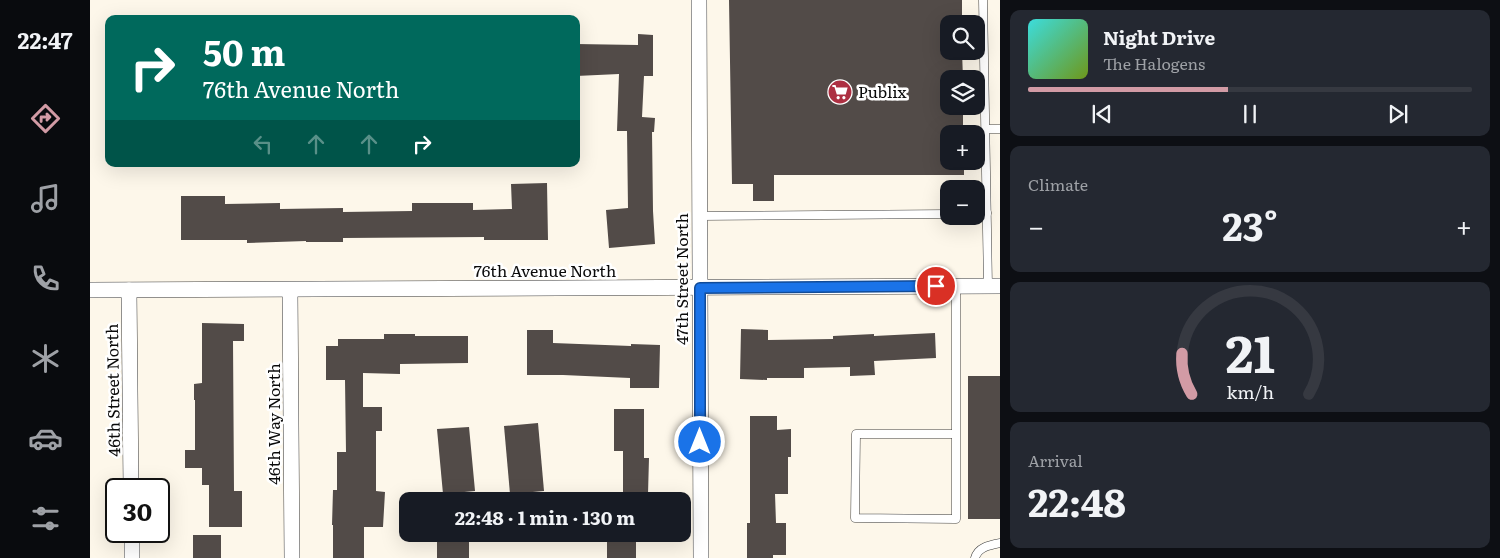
<!DOCTYPE html>
<html lang="en">
<head>
<meta charset="utf-8">
<style>
	body { margin:0; font-family:Literata,serif; background:#242831; color:#f1f3f6; height:100vh; display:flex; flex-direction:column; font-size:19px; white-space:nowrap }
	* { box-sizing:border-box; margin:0 }
	p { font-size:16px; color:#9ea1a6 }
	.icon { flex:none; width:28px; height:28px; fill:none; stroke:currentColor; stroke-width:2; stroke-linecap:round; stroke-linejoin:round }
	.map { position:relative; flex:1; overflow:hidden }
	.sheet { display:flex; flex-direction:column; gap:10px; padding:10px; background:#0d0f14; width:500px }
	.sheet>* { flex:none }
	.top-card { position:absolute; left:15px; top:15px; width:475px; height:152px; border-radius:10px; box-shadow:0 5px 20px #0002; background:#00695c; color:#fff; overflow:hidden }
	.buttons { position:absolute; left:850px; top:15px; display:grid; gap:10px }
	.buttons a { display:grid; place-items:center; width:45px; height:45px; border-radius:10px; background:#171b24; box-shadow:0 5px 20px #0002; font-size:25px }
	.speed { position:absolute; left:15px; top:478px; display:flex; gap:10px; font-size:25px; font-weight:700; text-align:center }
	.speed>* { display:grid; place-content:center; width:65px; height:65px; border-radius:50%; background:#171b24; box-shadow:0 5px 20px #0002; line-height:1 }
	.speed .limit { border:2px solid #111; border-radius:8px; background:#fff; color:#111 }
	.pin { position:absolute; display:grid; place-items:center; width:42px; height:42px; color:#fff; margin:-21px; border:2px solid #fff; border-radius:50%; box-shadow:0 1px 5px #0007 }
	.me { position:absolute; width:55px; margin:-28px; rotate:0deg; stroke-linejoin:round; filter:drop-shadow(0 0 4px #0008) }
	.turn { display:flex; align-items:center; gap:18px; height:105px; padding:0 15px; font-size:22px }
	.turn .icon { width:65px; height:65px; stroke-width:2.5 }
	.turn b { display:block; font-size:35px; line-height:42px }
	.lanes { display:flex; align-items:center; height:48px; padding:0 15px; background:#0003; justify-content:center; gap:25px; direction:ltr }
	.lanes .off { opacity:.35 }
	.big { font-size:38px; font-weight:700; line-height:1.1 }
	.sheet .card { flex:1; display:flex; flex-direction:column; justify-content:center; gap:8px; min-width:0; padding:0 18px; border-radius:10px; background:#242831 }
	.sheet .dial { align-items:center; gap:0 }
	.dial svg { height:130px; overflow:visible; fill:none; stroke:#363941; stroke-width:7; stroke-linecap:round; text-anchor:middle }
	.dial text { fill:#f1f3f6; stroke:none }
	.song { display:flex; align-items:center; gap:15px }
	.cover { width:60px; height:60px; border-radius:8px; background:linear-gradient(135deg,hsl(180 70% 55%),hsl(80 70% 35%)) }
	.played { height:5px; border-radius:2px; background:linear-gradient(90deg,#d29ba5 45%,#363941 45%) }
	.keys { display:flex; justify-content:space-around; direction:ltr }
	.heat { display:flex; justify-content:space-between; align-items:center; font-size:28px; direction:ltr }
	.trip { position:absolute; left:309px; top:492px; width:292px; height:50px; border-radius:10px; background:#171b24; box-shadow:0 5px 20px #0002; font-weight:700; line-height:50px; text-align:center }
	main { display:flex; flex:1; min-height:0 }
	.tab-bar { display:flex; flex-direction:column; width:90px; justify-content:space-around; align-items:center; background:#090b0e; color:#9ea1a6 }
	.tab-bar .icon { width:35px; height:35px }
	.tab-bar .selected { color:#d29ba5 }
	.tab-bar b { font-size:22px; color:#f1f3f6 }
	.map>svg:first-child { display:block }
	.building { fill:#524b48 }
	.lines { fill:none; stroke-linecap:round; stroke-linejoin:round }
	.service-casing { stroke:#3d3d3d; stroke-width:9 }
	.minor-casing { stroke:#3d3d3d; stroke-width:16 }
	.service { stroke:#fff; stroke-width:8 }
	.minor { stroke:#fff; stroke-width:15 }
	.route-casing { stroke:#114b97; stroke-width:12 }
	.route { stroke:#1a73e8; stroke-width:9 }
	.labels { text-anchor:middle; stroke-width:5; stroke-linejoin:round; paint-order:stroke }
	.poi-label { font-size:16px; fill:#0a0a0a; stroke:#fff; text-anchor:start }
	.street-label { font-size:16px; fill:#0a0a0a; stroke:#fff }
</style>
</head>
<body>
<main>
<nav class="tab-bar">
<b>22:47</b>
<svg class="icon selected" aria-label="directions" viewBox="0 0 24 24"><path d="M12 3l9 9-9 9-9-9zM9 14v-3h6M13 9l2 2-2 2"/></svg>
<svg class="icon" aria-label="music" viewBox="0 0 24 24"><path d="M9 18V5l10-2v13"/><circle cx="6" cy="18" r="3"/><circle cx="16" cy="16" r="3"/></svg>
<svg class="icon" aria-label="phone" viewBox="0 0 24 24"><path d="M5 4h4l2 5-3 2q2 4 5 5l2-3 5 2v4C11 20 4 13 5 4z"/></svg>
<svg class="icon" aria-label="climate" viewBox="0 0 24 24"><path d="M12 3v18M4 7l16 10M4 17L20 7"/></svg>
<svg class="icon" aria-label="car" viewBox="0 0 24 24"><path d="M5 17H2v-5l4-1 3-4h7l3 4 3 1v5h-3M9 17h6M6 11h13"/><circle cx="7" cy="17" r="2"/><circle cx="17" cy="17" r="2"/></svg>
<svg class="icon" aria-label="filters" viewBox="0 0 24 24"><path d="M4 7h16M4 17h16"/><circle cx="9" cy="7" r="2"/><circle cx="15" cy="17" r="2"/></svg>
</nav>
<div class="map">
<svg width="910" height="558" viewBox="0 0 910 558">
	<rect width="100%" height="100%" fill="#fdf7ea"/>
	<g class="building">
		<path d="M639 0H872V24H859V51H872L873 79H859V106H873V134H859V161H874V175H684V201H663V184H642Z"/>
		<path d="M548 34 563 35V76H554L552 117 565 118 564 132H562L563 211 565 244 519 248 516 210 538 208 537 131H527L529 74 486 76V44L548 45Z"/>
		<path d="M457 183 458 240H394V237L253 238V242H216V241L157 243V240H91V196H135V204L190 203V209L253 208V212L322 211V203H383V210L422 209 421 184Z"/>
		<path d="M112 323 154 324V341H143L144 491H152V527H119V485H112V468H95V450H105V400H104V384L112 383Z"/>
		<path d="M651 329 678 330V340L743 339V336L784 334V336L845 333 846 358 784 361 785 375 760 376V367L714 368V378H677V380L650 379Z"/>
		<path d="M437 330H463V343L541 346V344L570 345 569 388H540V378L473 375H437Z"/>
		<path d="M294 334H325V336H378V363L310 364V374L273 373V407H292V431H286V491L295 492 293 527H274V558H243V525H242L243 490H247V452H256L255 380H236V346H248V339H294Z"/>
		<rect x="878" y="376" width="32" height="143"/>
		<path d="M524 409H554V458H559L558 494H533V451H524Z"/>
		<path d="M660 416H687V430L701 429V457H698V494H685L686 523H696V555H683V558H657V523H660Z"/>
		<path d="M448 423 454 491 420 494 414 426Z"/>
		<path d="M379 427 385 491 353 494 347 429Z"/>
		<rect x="347" y="534" width="32" height="24"/>
		<rect x="517" y="534" width="29" height="24"/>
		<rect x="103" y="535" width="28" height="23"/>
	</g>
	<g class="lines">
		<defs>
			<g id="service">
				<path d="M893 0 898 286"/>
				<path d="M896 129H910"/>
				<path d="M886 213H897"/>
				<path d="M609 216 859 214"/>
				<path d="M866 286V519L765 518 766 434H866"/>
				<path d="M885 558C888 547 900 545 910 543"/>
			</g>
			<g id="minor">
				<path d="M609 0 611 558"/>
				<path d="M0 290 910 286"/>
				<path d="M39 290 41 489"/>
				<path d="M200 290 202 558"/>
				<path d="M42 531V558"/>
			</g>
		</defs>
		<use href="#service" class="service-casing"/>
		<use href="#minor" class="minor-casing"/>
		<use href="#service" class="service"/>
		<use href="#minor" class="minor"/>
	</g>
	<g class="lines">
		<defs>
			<path id="route" d="M610 442V288L846 286"/>
		</defs>
		<use href="#route" class="route-casing"/>
		<use href="#route" class="route"/>
	</g>
	<defs>
		<symbol id="supermarket-disc" viewBox="-11 -11 22 22"><circle r="9.5" fill="#ad3042" stroke="#fff"/><path d="M-6-5.5h2.5l.6 2H6L4.5 2H-2.5L-4.4-4H-6ZM-1.5 3.2a1.3 1.3 0 1 0 .1 0ZM3 3.2a1.3 1.3 0 1 0 .1 0Z" fill="#fff"/></symbol>
	</defs>
	<g fill-rule="evenodd">
		<use href="#supermarket-disc" x="736" y="78" width="28" height="28"/>
	</g>
	<g class="labels">
		<g class="poi-label">
			<text x="768" y="98">Publix</text>
		</g>
		<g class="street-label">
			<text x="455" y="277">76th Avenue North</text>
			<text transform="translate(592 279) rotate(-90)" y="6">47th Street North</text>
			<text transform="translate(23 390) rotate(-91)" y="6">46th Street North</text>
			<text transform="translate(184 424) rotate(-90)" y="6">46th Way North</text>
		</g>
	</g>
</svg>
<div class="buttons">
<a><svg class="icon" aria-label="search" viewBox="0 0 24 24"><circle cx="10" cy="10" r="6"/><path d="M15 15l6 6"/></svg></a>
<a><svg class="icon" aria-label="layers" viewBox="0 0 24 24"><path d="M12 4l9 5-9 5-9-5zM3 14l9 5 9-5"/></svg></a>
<a>+</a>
<a>−</a>
</div>
<div class="speed"><div class="limit">30</div></div>
<div class="pin" style="left:846px;top:286px;background:#d93025"><svg class="icon" aria-label="arrive" viewBox="0 0 24 24"><path d="M6 21V4h12l-3 4 3 4H6"/></svg></div>
<svg class="me" style="left:610px;top:442px" viewBox="-20 -20 40 40"><circle r="17" fill="#1a73e8" stroke="#fff" stroke-width="3"/><path d="M0-11L8 9 0 5-8 9z" fill="#fff"/></svg>
<div class="trip">22:48 · 1 min · 130 m</div>
<div class="top-card">
<div class="turn"><svg class="icon" aria-label="right" viewBox="0 0 24 24"><path d="M7 20v-9h11M14 6l5 5-5 5"/></svg><div><b>50 m</b>76th Avenue North</div></div>
<div class="lanes"><svg class="icon off" aria-label="left" viewBox="0 0 24 24"><path d="M17 20v-9H6M10 6l-5 5 5 5"/></svg><svg class="icon off" aria-label="ahead" viewBox="0 0 24 24"><path d="M12 20V5M6 11l6-6 6 6"/></svg><svg class="icon off" aria-label="ahead" viewBox="0 0 24 24"><path d="M12 20V5M6 11l6-6 6 6"/></svg><svg class="icon" aria-label="right" viewBox="0 0 24 24"><path d="M7 20v-9h11M14 6l5 5-5 5"/></svg></div>
</div>
</div>
<section class="sheet">
<div class="card">
<div class="song"><i class="cover"></i><div><b>Night Drive</b><p>The Halogens</p></div></div>
<div class="played"></div>
<div class="keys"><svg class="icon" aria-label="previous" viewBox="0 0 24 24"><path d="M18 5L8 12l10 7zM5 5v14"/></svg><svg class="icon" aria-label="pause" viewBox="0 0 24 24"><path d="M8 5v14M16 5v14"/></svg><svg class="icon" aria-label="next" viewBox="0 0 24 24"><path d="M6 5l10 7-10 7zM19 5v14"/></svg></div>
</div>
<div class="card"><p>Climate</p>
<div class="heat"><a>−</a><b class="big">23°</b><a>+</a></div>
</div>
<div class="card dial"><svg viewBox="0 0 100 80">
<path d="M14 69A42 42 0 1 1 86 69"/>
<path d="M14 69A42 42 0 0 1 8 44" stroke="#d29ba5"/>
<text x="50" y="56" font-size="32" font-weight="700">21</text>
<text x="50" y="72" font-size="11">km/h</text>
</svg></div>
<div class="card"><p>Arrival</p><b class="big">22:48</b></div>
</section>
</main>
</body>
</html>
